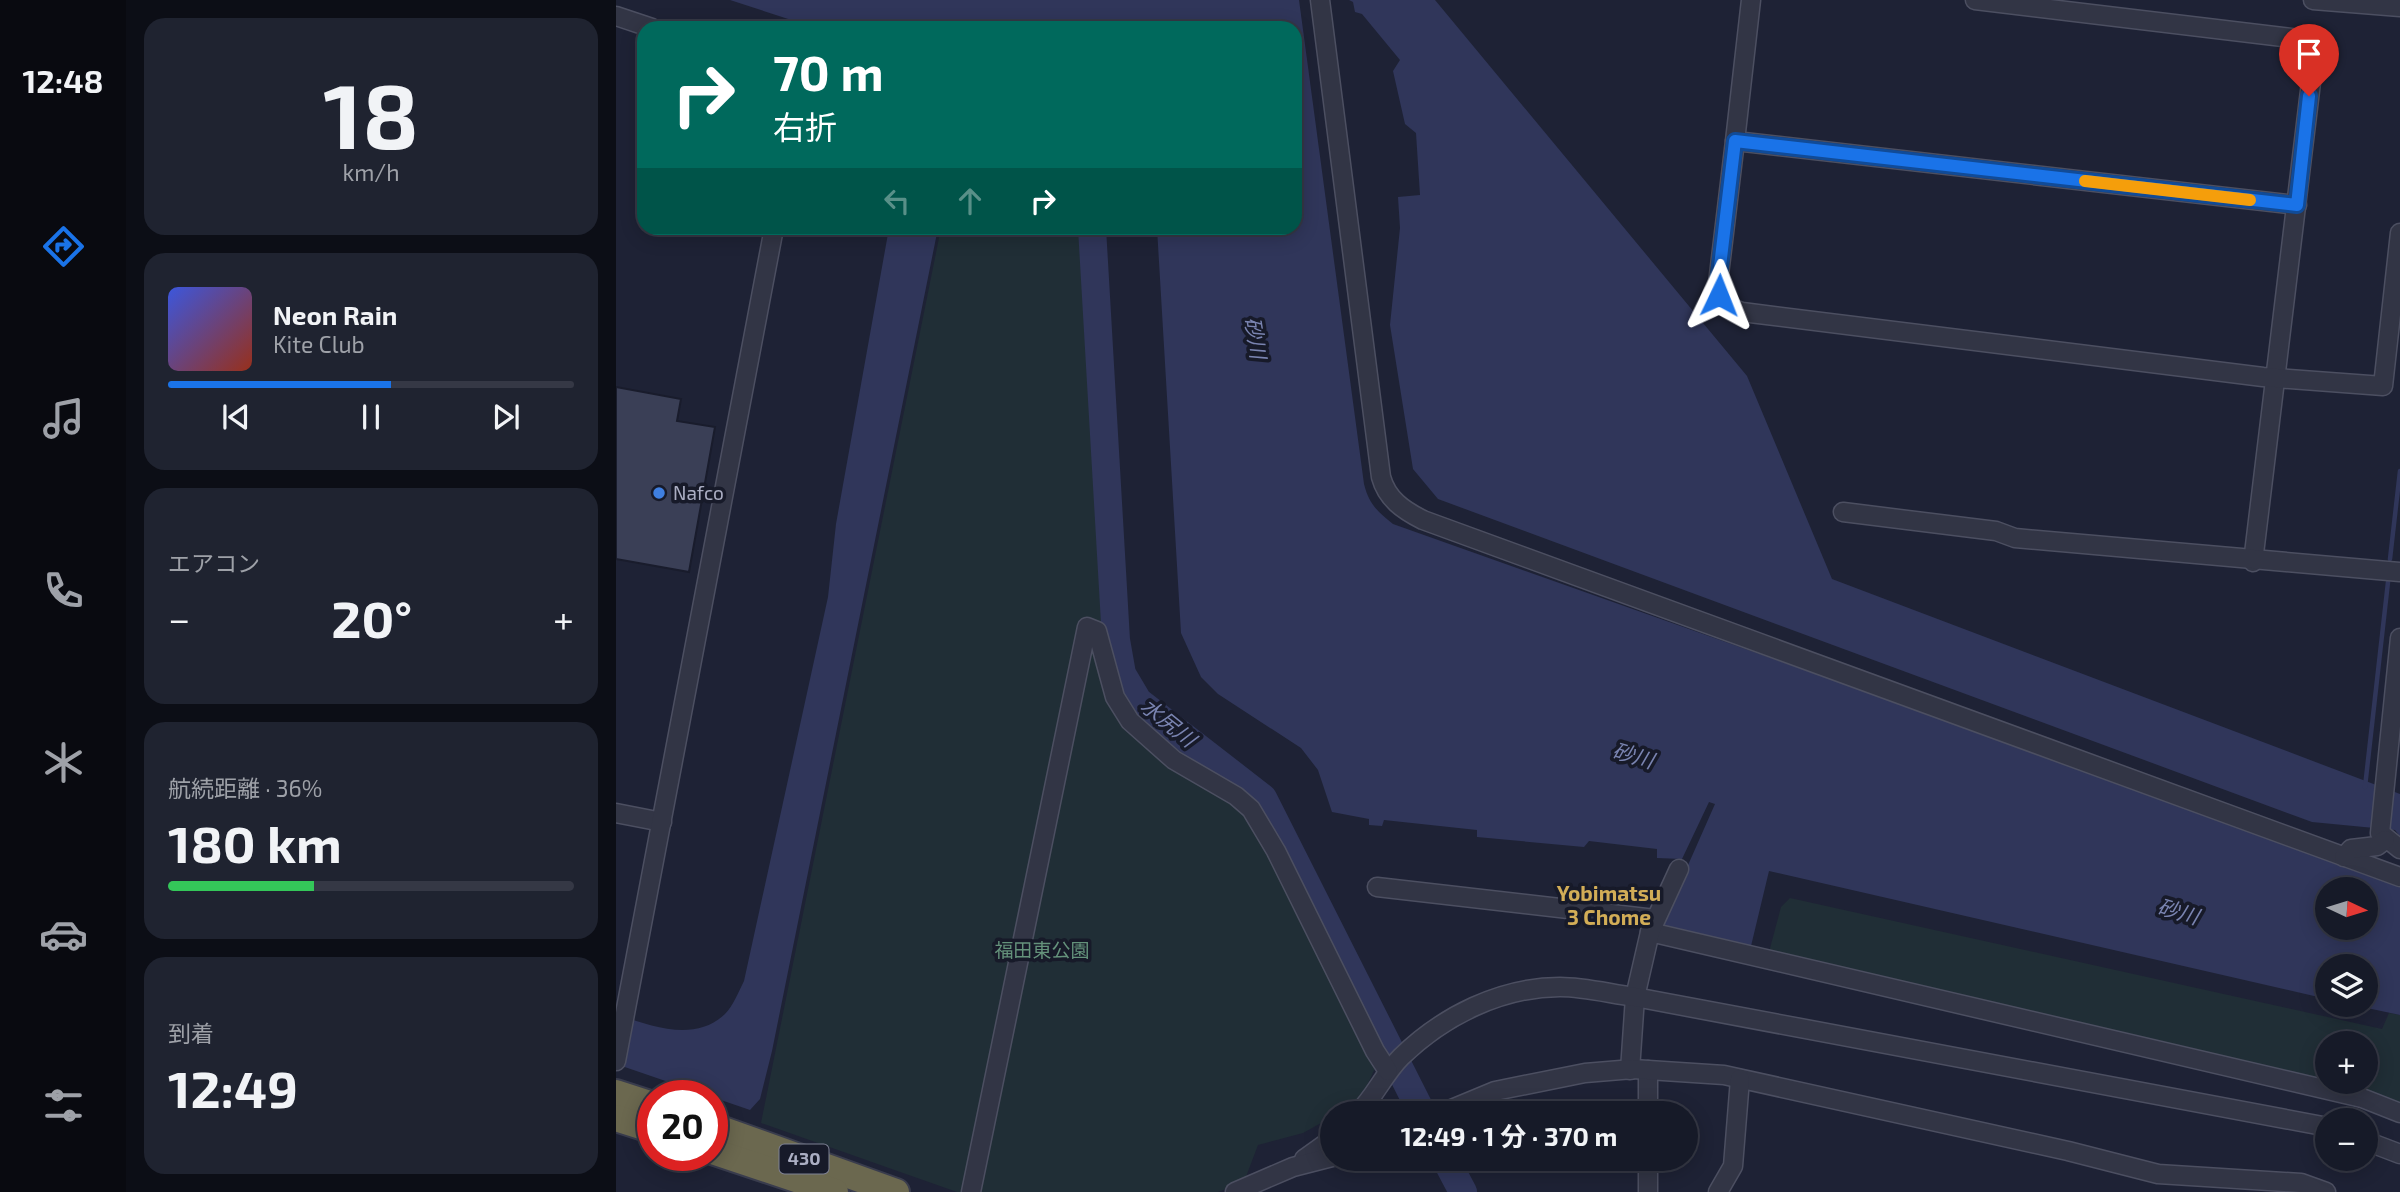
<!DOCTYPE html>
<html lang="ja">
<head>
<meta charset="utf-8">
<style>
	body { margin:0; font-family:"Exo 2","Noto Sans JP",sans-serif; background:#1f2330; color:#f1f3f6; height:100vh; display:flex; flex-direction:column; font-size:26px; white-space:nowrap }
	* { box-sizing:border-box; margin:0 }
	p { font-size:23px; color:#9ea1a8 }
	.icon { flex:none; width:38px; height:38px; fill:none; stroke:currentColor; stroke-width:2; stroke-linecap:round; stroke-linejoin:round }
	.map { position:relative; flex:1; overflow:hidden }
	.details { display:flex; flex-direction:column; gap:18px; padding:18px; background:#0c0e16; width:490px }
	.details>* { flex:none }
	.banner { position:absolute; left:21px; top:21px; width:665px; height:214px; border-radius:21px; box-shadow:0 4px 18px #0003,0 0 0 2px #353845; background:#00695c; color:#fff; overflow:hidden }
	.needle { width:46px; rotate:94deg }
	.tools { position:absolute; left:1699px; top:877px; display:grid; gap:14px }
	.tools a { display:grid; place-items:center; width:63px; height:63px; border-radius:50%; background:#161a28; box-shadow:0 4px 18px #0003,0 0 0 2px #353845; font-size:35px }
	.speed { position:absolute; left:21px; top:1080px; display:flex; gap:14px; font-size:35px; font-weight:700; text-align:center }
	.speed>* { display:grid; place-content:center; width:91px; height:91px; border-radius:50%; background:#161a28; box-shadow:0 4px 18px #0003,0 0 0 2px #353845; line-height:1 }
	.speed .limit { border:10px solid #d22; background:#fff; color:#111 }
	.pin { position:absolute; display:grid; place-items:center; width:60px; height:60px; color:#fff; margin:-72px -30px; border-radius:50% 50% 50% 0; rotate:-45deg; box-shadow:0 0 7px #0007 }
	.pin .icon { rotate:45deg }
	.me { position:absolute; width:77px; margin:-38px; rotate:2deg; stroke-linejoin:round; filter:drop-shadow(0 0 5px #0008) }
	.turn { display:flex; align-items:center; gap:24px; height:147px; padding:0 21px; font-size:32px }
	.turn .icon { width:91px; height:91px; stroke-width:2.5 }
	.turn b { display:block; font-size:49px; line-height:60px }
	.lanes { display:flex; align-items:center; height:66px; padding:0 21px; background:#0003; justify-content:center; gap:35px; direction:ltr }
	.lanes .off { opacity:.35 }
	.big { font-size:52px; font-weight:700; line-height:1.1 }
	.details .tile { flex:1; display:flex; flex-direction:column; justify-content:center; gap:10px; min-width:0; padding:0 24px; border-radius:21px; background:#1f2330 }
	.details .dial { align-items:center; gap:0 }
	.dial b { font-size:91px; line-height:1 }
	.song { display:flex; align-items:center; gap:21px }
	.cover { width:84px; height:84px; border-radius:10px; background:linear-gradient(135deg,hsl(230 70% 55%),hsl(10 70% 35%)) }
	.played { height:7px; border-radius:4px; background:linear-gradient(90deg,#1a73e8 55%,#353845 55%) }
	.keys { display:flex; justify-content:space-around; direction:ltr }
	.heat { display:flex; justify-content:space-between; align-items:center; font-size:38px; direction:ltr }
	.charge { height:10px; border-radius:5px; background:linear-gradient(90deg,#34c759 36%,#353845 0) }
	.trip { position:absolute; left:704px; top:1101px; width:378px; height:70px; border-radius:35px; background:#161a28; box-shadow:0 4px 18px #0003,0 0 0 2px #353845; font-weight:700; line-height:70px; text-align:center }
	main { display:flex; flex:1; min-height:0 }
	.tab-bar { display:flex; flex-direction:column; width:126px; justify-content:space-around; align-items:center; background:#090a10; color:#9ea1a8 }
	.tab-bar .icon { width:49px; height:49px }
	.tab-bar .active { color:#1a73e8 }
	.tab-bar b { font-size:32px; color:#f1f3f6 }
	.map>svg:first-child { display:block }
	.green { fill:#202e36; fill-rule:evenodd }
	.water { fill:#30365a; fill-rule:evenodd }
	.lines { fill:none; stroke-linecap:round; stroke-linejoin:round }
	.stream { stroke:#30365a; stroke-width:4.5 }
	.river { stroke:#30365a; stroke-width:28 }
	.building { fill:#3a3f56; stroke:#191c2c; stroke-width:2 }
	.minor-casing { stroke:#4c4f61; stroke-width:21 }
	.highway-casing { stroke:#393c4d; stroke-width:30 }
	.minor { stroke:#323545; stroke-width:18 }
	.highway { stroke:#6b684f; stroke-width:26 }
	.route-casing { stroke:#114b97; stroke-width:18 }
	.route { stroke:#1a73e8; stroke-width:12 }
	.slow { stroke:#f59e0b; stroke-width:12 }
	.shop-dot { fill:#3f7fe0; stroke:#171a29; stroke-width:2.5 }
	.labels { text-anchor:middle; stroke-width:7; stroke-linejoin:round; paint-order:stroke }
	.shield { fill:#171a29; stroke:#7f8295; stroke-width:2 }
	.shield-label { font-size:18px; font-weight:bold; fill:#abaec3 }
	.poi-label { font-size:19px; fill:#abaec3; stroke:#171a29; text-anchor:start }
	.park-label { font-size:19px; fill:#64927b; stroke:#171a29 }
	.water-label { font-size:21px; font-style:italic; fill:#7a84b1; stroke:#171a29 }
	.neighbourhood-label { font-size:21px; font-weight:bold; fill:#d2ad57; stroke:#171a29 }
</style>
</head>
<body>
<main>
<nav class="tab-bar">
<b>12:48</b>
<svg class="icon active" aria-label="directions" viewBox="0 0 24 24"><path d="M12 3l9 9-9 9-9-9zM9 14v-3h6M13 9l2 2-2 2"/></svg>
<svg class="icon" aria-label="music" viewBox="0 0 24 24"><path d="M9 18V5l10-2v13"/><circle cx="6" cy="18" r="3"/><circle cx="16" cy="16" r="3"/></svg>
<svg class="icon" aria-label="phone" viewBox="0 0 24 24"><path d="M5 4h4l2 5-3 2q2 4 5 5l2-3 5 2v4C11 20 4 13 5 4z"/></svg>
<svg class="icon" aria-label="climate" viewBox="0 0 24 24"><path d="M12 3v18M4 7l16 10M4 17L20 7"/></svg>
<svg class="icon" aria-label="car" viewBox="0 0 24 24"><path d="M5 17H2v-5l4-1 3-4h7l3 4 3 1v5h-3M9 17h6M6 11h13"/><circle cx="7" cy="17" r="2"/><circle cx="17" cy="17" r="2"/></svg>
<svg class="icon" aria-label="filters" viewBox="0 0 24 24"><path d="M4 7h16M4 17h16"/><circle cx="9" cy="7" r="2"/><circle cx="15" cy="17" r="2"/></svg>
</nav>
<section class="details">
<div class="tile dial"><b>18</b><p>km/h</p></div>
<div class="tile">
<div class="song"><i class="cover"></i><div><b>Neon Rain</b><p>Kite Club</p></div></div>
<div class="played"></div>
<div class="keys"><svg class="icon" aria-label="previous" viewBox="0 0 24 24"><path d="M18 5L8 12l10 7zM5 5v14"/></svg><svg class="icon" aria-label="pause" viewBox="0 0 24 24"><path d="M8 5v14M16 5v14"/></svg><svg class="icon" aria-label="next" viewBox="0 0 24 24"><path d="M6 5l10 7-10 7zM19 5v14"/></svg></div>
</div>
<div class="tile"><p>エアコン</p>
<div class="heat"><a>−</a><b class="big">20°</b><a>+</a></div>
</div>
<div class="tile"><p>航続距離 · 36%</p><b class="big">180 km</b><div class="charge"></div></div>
<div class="tile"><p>到着</p><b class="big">12:49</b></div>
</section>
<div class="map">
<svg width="1784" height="1192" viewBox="0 0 1784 1192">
	<rect width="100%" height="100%" fill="#1e2235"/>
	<g class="green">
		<path d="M325 228H466L498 679 510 700 536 732 614 783 765 1052C757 1074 743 1113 716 1113V1117L687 1133 642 1145 628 1182 602 1192H341L145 1123Z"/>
		<path d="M1174 898 1766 1029 1773 1013 1784 1015V1103L1757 1093 1153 952 1165 907ZM1712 1043H1750V1082H1712Z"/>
	</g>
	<g class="water">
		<path d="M114 0H683L748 484C753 504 761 511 777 524L1784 881V1015L1737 1005 1750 1004V966H1712L1711 999 1153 871 1135 946 1050 929 1046 924 1099 804 1093 802 1066 859 1041 858V849L973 841 968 847 861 837V830L768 820 766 826 753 825V819L716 812 702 770 685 748 602 694 585 677 565 633 541 228H679V28H200ZM1712 889H1750V928H1712Z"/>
		<path d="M733 0H819L1131 376 1216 579 1784 794V836L1779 830 1696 822 822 499 797 469 774 325 784 228 782 197 804 195 800 133 789 124 777 71 784 60 746 14 739 12 737 2Z"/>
		<path d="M273 228H322L156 1051 144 1099 134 1110 0 1064V1014C34 1026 79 1043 109 1014 117 1006 123 991 128 981L212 597 220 524Z"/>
	</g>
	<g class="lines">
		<g class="stream">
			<path d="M1774 559 1784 471"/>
			<path d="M1749 787 1772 582"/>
		</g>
		<g class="river">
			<path d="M476 228 500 640 506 674 522 701 647 798 806 1113"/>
			<path d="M829 1158 847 1192"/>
		</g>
	</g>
	<path class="building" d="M0 387 65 399 61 421 99 427 73 572 0 559Z"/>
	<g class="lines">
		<defs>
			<g id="minor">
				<path d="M704 0 765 477C771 499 787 510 807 520L1784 877"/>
				<path d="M1135 0 1119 141 1681 205"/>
				<path d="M1359 0 1700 41 1637 562"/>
				<path d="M1697 0 1784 7"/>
				<path d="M0 16 36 28"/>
				<path d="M1119 141 1102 283C1104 300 1110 307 1126 312L1647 377 1767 386 1784 233"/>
				<path d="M1227 512 1380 531 1399 538 1784 572"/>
				<path d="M1784 638 1764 833 1784 849"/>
				<path d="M0 813 46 822"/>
				<path d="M1728 857 1735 849 1761 846 1769 840"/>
				<path d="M761 887 1039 919"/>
				<path d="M1034 932 1746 1098 1784 1113"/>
				<path d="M0 1061 158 228"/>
				<path d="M1014 1070 1019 997 1034 932 1063 869"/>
				<path d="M1032 1070V1113"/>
				<path d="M742 1113C759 1096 768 1074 785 1057 827 1016 885 987 944 987 969 987 995 994 1019 997L1712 1127"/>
				<path d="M826 1113 879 1091 969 1073 1017 1069 1108 1075 1452 1151 1542 1174 1685 1183 1710 1192"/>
				<path d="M1750 1141 1784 1154"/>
				<path d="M1032 1158V1192"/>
				<path d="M688 1159 716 1139"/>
				<path d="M355 1192 471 627 481 631 499 697 514 721 558 760 620 796 635 809 660 851 759 1051 772 1071"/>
				<path d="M619 1192 677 1167 716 1157"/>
				<path d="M1102 1192 1117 1166 1124 1079"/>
			</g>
			<g id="highway">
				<path d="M0 1093 37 1105"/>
				<path d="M0 1118 37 1130"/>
				<path d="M96 1126 280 1192"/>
				<path d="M96 1151 219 1192"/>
			</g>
		</defs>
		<use href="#minor" class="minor-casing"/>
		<use href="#highway" class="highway-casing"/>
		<use href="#minor" class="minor"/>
		<use href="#highway" class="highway"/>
	</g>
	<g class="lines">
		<defs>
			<path id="route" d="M1103 295 1102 283 1119 141 1681 205 1693 96"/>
		</defs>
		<use href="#route" class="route-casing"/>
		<use href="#route" class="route"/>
		<path class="slow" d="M1469 181 1634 200"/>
	</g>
	<circle class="shop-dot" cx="43" cy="493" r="7"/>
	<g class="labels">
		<rect class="shield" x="163.5" y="1144.5" width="49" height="29" rx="5"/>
		<g class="shield-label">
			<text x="188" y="1165">430</text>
		</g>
		<g class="poi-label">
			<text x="57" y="500">Nafco</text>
		</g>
		<g class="park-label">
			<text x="426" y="957">福田東公園</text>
		</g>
		<g class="water-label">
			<text transform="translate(639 338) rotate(81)" y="7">砂川</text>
			<text transform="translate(552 723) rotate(39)" y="7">水尻川</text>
			<text transform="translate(1017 756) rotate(16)" y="7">砂川</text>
			<text transform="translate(1562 912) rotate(16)" y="7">砂川</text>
		</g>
		<g class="neighbourhood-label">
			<text x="993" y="901">Yobimatsu<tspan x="993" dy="24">3 Chome</tspan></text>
		</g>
	</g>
</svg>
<div class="tools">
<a><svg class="needle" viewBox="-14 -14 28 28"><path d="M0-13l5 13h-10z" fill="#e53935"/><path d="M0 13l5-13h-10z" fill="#9ea1a8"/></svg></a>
<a><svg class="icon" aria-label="layers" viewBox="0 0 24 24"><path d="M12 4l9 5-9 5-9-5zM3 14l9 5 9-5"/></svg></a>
<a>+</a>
<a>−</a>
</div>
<div class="speed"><div class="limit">20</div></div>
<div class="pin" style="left:1693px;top:96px;background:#d93025"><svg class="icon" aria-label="arrive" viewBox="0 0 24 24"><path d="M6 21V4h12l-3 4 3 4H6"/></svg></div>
<svg class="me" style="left:1103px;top:295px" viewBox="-20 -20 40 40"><path d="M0-17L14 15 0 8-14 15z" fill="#1a73e8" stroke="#fff" stroke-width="4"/></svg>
<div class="trip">12:49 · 1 分 · 370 m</div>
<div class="banner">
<div class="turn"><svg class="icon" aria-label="right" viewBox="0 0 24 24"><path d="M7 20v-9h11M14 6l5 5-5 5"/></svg><div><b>70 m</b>右折</div></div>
<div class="lanes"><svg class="icon off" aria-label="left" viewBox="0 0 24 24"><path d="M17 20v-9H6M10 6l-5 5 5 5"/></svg><svg class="icon off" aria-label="ahead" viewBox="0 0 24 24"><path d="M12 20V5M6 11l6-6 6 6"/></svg><svg class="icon" aria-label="right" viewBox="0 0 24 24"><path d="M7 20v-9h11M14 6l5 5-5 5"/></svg></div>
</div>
</div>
</main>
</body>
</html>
